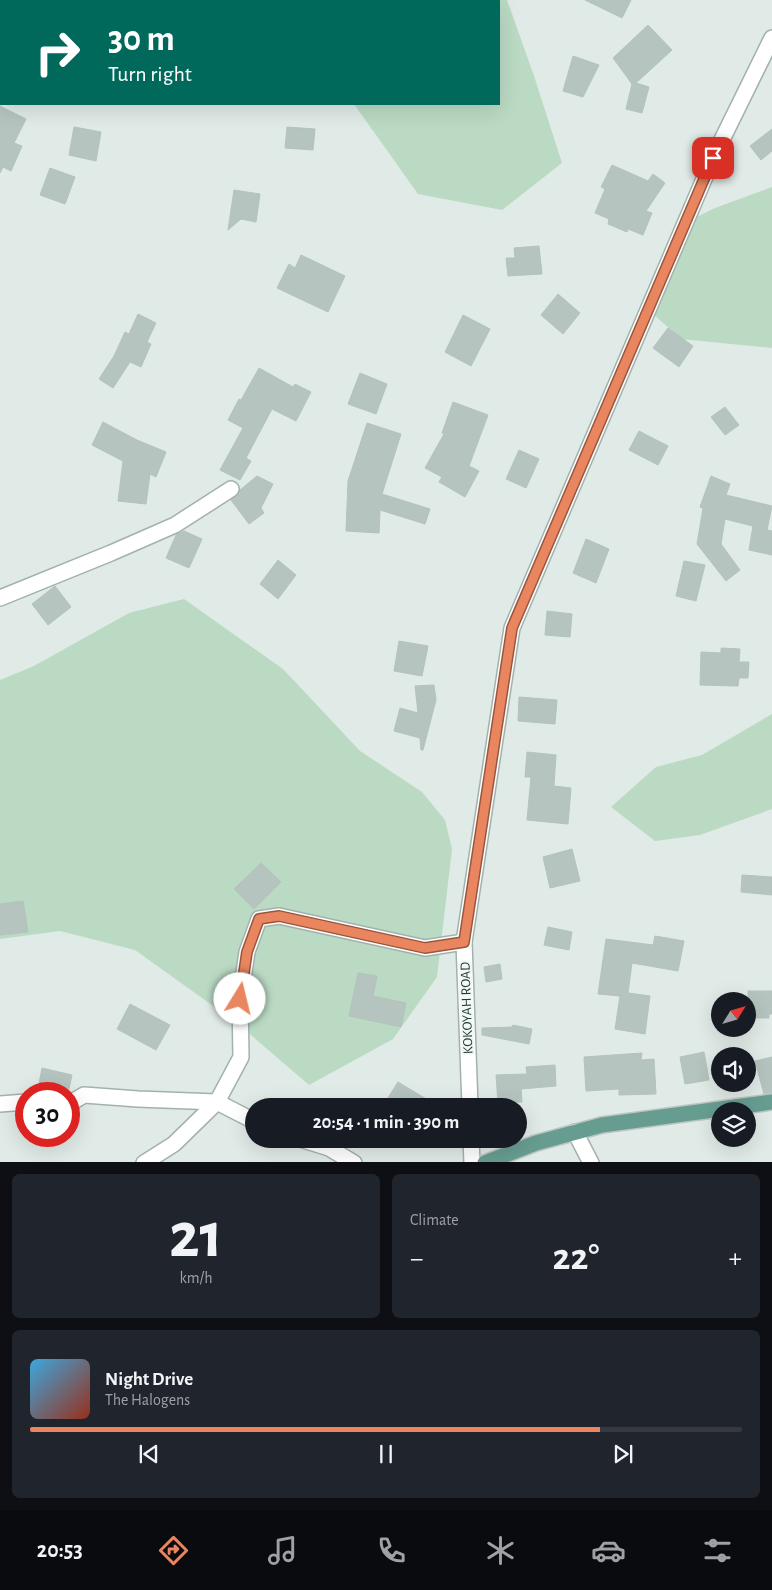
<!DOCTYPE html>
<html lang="en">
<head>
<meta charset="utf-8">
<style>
	body { margin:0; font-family:"Alegreya Sans",sans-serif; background:#20242c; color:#f1f3f6; height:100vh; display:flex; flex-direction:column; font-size:19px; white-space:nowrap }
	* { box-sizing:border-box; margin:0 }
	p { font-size:16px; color:#9ea1a6 }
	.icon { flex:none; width:28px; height:28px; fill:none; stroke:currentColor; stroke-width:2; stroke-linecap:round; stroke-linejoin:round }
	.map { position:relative; height:1162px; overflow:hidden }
	.panel { display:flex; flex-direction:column; gap:12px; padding:12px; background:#0d0f14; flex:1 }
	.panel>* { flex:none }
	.guide { position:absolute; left:0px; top:0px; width:500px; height:105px; box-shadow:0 5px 20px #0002; background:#00695c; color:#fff; overflow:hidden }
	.needle { width:32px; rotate:53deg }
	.fabs { position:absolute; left:711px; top:992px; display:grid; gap:10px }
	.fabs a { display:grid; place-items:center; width:45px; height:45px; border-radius:50%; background:#171b24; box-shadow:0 5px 20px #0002; font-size:25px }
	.speed { position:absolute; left:15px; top:1082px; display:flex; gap:10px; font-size:25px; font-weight:700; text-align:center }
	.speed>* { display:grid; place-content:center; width:65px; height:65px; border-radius:50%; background:#171b24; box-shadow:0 5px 20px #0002; line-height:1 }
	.speed .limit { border:8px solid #d22; background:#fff; color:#111 }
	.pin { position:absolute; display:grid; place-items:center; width:42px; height:42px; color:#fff; margin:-21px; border-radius:10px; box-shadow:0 2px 8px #0006 }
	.me { position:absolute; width:55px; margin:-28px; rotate:9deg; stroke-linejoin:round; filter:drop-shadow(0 0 4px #0008) }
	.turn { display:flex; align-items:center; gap:18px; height:105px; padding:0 25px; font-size:22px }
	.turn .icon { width:65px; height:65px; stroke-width:2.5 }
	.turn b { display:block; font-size:35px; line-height:42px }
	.big { font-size:38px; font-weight:700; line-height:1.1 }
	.panel .card { flex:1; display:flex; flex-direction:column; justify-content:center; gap:8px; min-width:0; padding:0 18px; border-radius:8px; background:#20242c }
	.panel .dial { align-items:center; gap:0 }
	.dial b { font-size:65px; line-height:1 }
	.song { display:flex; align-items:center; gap:15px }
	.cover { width:60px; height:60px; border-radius:8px; background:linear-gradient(135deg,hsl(200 70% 55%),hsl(10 70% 35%)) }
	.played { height:5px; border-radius:2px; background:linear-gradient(90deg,#e9865f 80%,#363941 80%) }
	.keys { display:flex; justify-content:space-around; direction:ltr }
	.heat { display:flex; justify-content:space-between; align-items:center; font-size:28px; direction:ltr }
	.panel .tiles { flex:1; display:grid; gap:12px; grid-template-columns:1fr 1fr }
	.card:last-child { grid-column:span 2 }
	.trip { position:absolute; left:245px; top:1098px; width:282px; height:50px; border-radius:25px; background:#171b24; box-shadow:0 5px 20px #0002; font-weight:700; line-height:50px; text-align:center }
	.tabs { display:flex; height:80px; justify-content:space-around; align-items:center; background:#090b0e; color:#9ea1a6 }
	.tabs .icon { width:35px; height:35px }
	.tabs .active { color:#e9865f }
	.tabs b { font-size:22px; color:#f1f3f6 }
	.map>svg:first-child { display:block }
	.green { fill:#badac4 }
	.building { fill:#b5c4bf; stroke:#b3c3bd }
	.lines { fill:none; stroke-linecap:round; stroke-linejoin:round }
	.minor-casing { stroke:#a3b1ad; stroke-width:18 }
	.major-casing { stroke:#bdc4c2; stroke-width:18 }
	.minor { stroke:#fff; stroke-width:15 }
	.major { stroke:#679d91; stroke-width:15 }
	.route-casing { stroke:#97573e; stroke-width:12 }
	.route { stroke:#e9865f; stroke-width:9 }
	.labels { text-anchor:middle; stroke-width:4.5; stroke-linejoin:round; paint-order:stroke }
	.street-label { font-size:14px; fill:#223934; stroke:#f0f7f4 }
</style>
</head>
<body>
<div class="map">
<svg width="772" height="1163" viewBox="0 0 772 1163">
	<rect width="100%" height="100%" fill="#e0eae6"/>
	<g class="green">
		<path d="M0 0H507L534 76 562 163 502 210 418 194 354 104H499V1H1V20Z"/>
		<path d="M772 187V348L681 339 642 304 670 251 680 225 715 208Z"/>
		<path d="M184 599 283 669 360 751 422 792 445 820 452 849 437 977 393 1039 309 1085 237 1023 135 950 60 931 0 939V680L34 666 129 613Z"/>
		<path d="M772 714V809L700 835 655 841 611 807 656 767 702 755Z"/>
	</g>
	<g class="building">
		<path d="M585 0H631L622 18Z"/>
		<path d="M648 25 672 50 636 83 649 87 642 113 626 109 632 84 613 58Z"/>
		<path d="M573 56 599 65 583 97 563 91Z"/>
		<path d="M0 106 26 119 14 143 22 146 11 171 3 167 0 173Z"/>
		<path d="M74 127 101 132 96 161 69 155Z"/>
		<path d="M287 127 315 129 313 150 285 148Z"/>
		<path d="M772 129V151L761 160 750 146Z"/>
		<path d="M612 165 648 181 653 174 665 183 646 211 652 213 643 235 628 229 627 232 608 224 609 219 595 213 605 189 601 187Z"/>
		<path d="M50 168 75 177 65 204 40 195Z"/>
		<path d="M234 190 260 194 256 222 241 219 228 230Z"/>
		<path d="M539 246 542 274 508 276 506 258H515L514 248Z"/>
		<path d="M301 255 345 276 328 312 277 288 289 264 295 268Z"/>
		<path d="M558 294 580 313 563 334 541 315Z"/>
		<path d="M138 314 156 323 147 342 151 344 141 367 130 362 113 388 99 379 114 356 125 332 129 334Z"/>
		<path d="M463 315 490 329 471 366 445 352Z"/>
		<path d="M668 328 693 346 679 367 653 348Z"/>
		<path d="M259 368 293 387 295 384 311 392 296 421 272 409 246 458 251 461 240 480 220 470 243 428 228 420 239 399 241 400Z"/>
		<path d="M360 373 387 384 376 414 348 404Z"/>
		<path d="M453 402 488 415 469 466 479 471 465 497 439 482 442 477 425 468 444 434 442 433Z"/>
		<path d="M725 407 739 425 725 435 711 417Z"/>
		<path d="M103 422 137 440 166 452 156 477 150 474 146 504 118 501 123 461 92 445Z"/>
		<path d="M367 423 401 434 382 494 430 509 425 524 380 510 379 533 346 531 348 481Z"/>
		<path d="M639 431 668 446 658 465 629 450Z"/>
		<path d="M519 450 539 459 526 488 506 479Z"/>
		<path d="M257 476 273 484 261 508 264 513 249 524 231 500 239 494 240 490Z"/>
		<path d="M711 476 730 484 726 495 772 506 767 530 772 531V555L749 550 753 526 725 519 721 544 740 570 726 581 697 544 703 508 700 507Z"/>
		<path d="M184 531 202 539 189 568 166 558 176 535Z"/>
		<path d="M586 539 609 549 596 583 573 573Z"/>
		<path d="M278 560 296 575 278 599 260 584Z"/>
		<path d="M684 561 705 565 696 601 676 596Z"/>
		<path d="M55 586 71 607 48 625 32 604Z"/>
		<path d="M547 611 572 614 570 637 545 635Z"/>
		<path d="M399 641 428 646 422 676 394 671Z"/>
		<path d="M721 648 740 649 739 662H749L748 678H739L738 686 700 685 701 652 721 653Z"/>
		<path d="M434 685 436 700 423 750H421L420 738 394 731 400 708 418 713 415 686Z"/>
		<path d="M519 697 557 700 555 724 518 721Z"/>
		<path d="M527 752 556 755 554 786 571 788 568 824 527 820 531 777H525Z"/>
		<path d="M572 849 580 881 550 888 543 857Z"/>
		<path d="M261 863 281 882 254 909 234 889Z"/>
		<path d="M742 875 772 877V895L741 892Z"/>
		<path d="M23 901 28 932 0 935V904Z"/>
		<path d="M548 927 572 932 569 950 544 945Z"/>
		<path d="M655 936 684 941 678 971 632 963 628 993 650 996 645 1034 615 1029 620 996 598 994 606 939 653 945Z"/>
		<path d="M500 964 502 979 486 982 484 967Z"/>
		<path d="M358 973 377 976 373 996 406 1003 401 1027 349 1016Z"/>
		<path d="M748 991H772V1014H769V1018H748Z"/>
		<path d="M130 1004 170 1025 156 1050 117 1029Z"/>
		<path d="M513 1025 532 1029 529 1044 482 1035V1028L512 1027Z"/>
		<path d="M704 1052 709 1080 685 1084 680 1057Z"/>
		<path d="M642 1053 641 1060 654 1059 656 1094 619 1095V1089L586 1091 584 1057Z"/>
		<path d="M772 1057V1093L764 1094 755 1061Z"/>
		<path d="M555 1065 556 1086 521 1089 522 1102 498 1103 496 1075 527 1074 526 1067Z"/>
		<path d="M42 1068 72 1075 68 1093 37 1094Z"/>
		<path d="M398 1082 438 1106H383Z"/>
	</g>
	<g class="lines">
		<defs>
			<g id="minor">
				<path d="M0 598 111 553 175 525 231 489"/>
				<path d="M0 1104 26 1102"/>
				<path d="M69 1104 84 1095 138 1099 217 1102 254 1121"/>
				<path d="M470 1106 464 942 512 628 713 158 772 38"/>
				<path d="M575 1132 591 1163"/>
				<path d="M300 1139 329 1148 354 1163"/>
				<path d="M471 1139 472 1163"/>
				<path d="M144 1163 174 1144 217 1102 241 1057 240 999 247 952 259 919 279 916 425 948 464 942"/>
			</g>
			<path id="major" d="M485 1163 536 1143 602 1125 772 1102"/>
		</defs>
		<use href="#minor" class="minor-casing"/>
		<use href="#major" class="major-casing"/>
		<use href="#minor" class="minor"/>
		<use href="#major" class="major"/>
	</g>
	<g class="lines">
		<defs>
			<path id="route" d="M240 999 247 952 259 919 279 916 425 948 464 942 512 628 713 158"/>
		</defs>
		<use href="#route" class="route-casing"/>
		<use href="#route" class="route"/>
	</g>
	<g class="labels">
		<g class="street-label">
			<text transform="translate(466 1008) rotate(-92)" y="5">KOKOYAH ROAD</text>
		</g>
	</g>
</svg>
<div class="fabs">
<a><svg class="needle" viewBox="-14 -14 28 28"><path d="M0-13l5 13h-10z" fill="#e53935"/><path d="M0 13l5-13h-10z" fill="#9ea1a6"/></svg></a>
<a><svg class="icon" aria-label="sound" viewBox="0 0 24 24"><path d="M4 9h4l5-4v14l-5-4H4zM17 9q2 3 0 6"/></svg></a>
<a><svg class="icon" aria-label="layers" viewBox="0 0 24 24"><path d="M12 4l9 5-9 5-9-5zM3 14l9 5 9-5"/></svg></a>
</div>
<div class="speed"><div class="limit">30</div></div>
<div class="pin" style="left:713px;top:158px;background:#d93025"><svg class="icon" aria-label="arrive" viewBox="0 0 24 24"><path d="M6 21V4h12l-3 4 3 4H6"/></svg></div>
<svg class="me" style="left:240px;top:999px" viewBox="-20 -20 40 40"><circle r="19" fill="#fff"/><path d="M0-13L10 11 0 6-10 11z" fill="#e9865f"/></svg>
<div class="trip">20:54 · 1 min · 390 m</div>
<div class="guide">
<div class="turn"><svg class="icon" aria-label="right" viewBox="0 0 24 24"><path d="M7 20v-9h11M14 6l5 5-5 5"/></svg><div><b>30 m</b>Turn right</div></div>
</div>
</div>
<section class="panel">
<div class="tiles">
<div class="card dial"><b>21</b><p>km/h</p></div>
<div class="card"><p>Climate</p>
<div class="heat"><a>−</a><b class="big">22°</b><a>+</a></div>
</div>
<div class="card">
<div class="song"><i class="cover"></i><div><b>Night Drive</b><p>The Halogens</p></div></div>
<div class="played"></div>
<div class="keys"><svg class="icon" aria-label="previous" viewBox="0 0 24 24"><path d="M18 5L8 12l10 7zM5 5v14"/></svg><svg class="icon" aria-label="pause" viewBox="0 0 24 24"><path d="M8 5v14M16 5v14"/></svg><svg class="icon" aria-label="next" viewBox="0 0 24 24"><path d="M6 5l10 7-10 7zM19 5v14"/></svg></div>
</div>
</div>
</section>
<nav class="tabs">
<b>20:53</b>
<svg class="icon active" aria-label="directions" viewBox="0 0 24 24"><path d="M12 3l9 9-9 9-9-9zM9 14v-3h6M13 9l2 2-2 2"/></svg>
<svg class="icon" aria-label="music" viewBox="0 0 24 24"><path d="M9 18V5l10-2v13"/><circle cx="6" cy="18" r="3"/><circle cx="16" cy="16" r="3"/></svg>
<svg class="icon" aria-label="phone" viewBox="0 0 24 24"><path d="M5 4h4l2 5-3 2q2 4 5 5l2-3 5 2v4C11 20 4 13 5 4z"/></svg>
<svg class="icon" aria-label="climate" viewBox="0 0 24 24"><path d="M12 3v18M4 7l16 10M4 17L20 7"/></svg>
<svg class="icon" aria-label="car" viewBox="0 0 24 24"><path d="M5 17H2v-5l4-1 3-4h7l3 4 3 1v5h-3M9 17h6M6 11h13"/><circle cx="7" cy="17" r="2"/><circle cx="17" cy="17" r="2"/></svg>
<svg class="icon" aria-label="filters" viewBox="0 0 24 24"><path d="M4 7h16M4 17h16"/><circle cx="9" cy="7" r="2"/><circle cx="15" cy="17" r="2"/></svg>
</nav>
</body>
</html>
